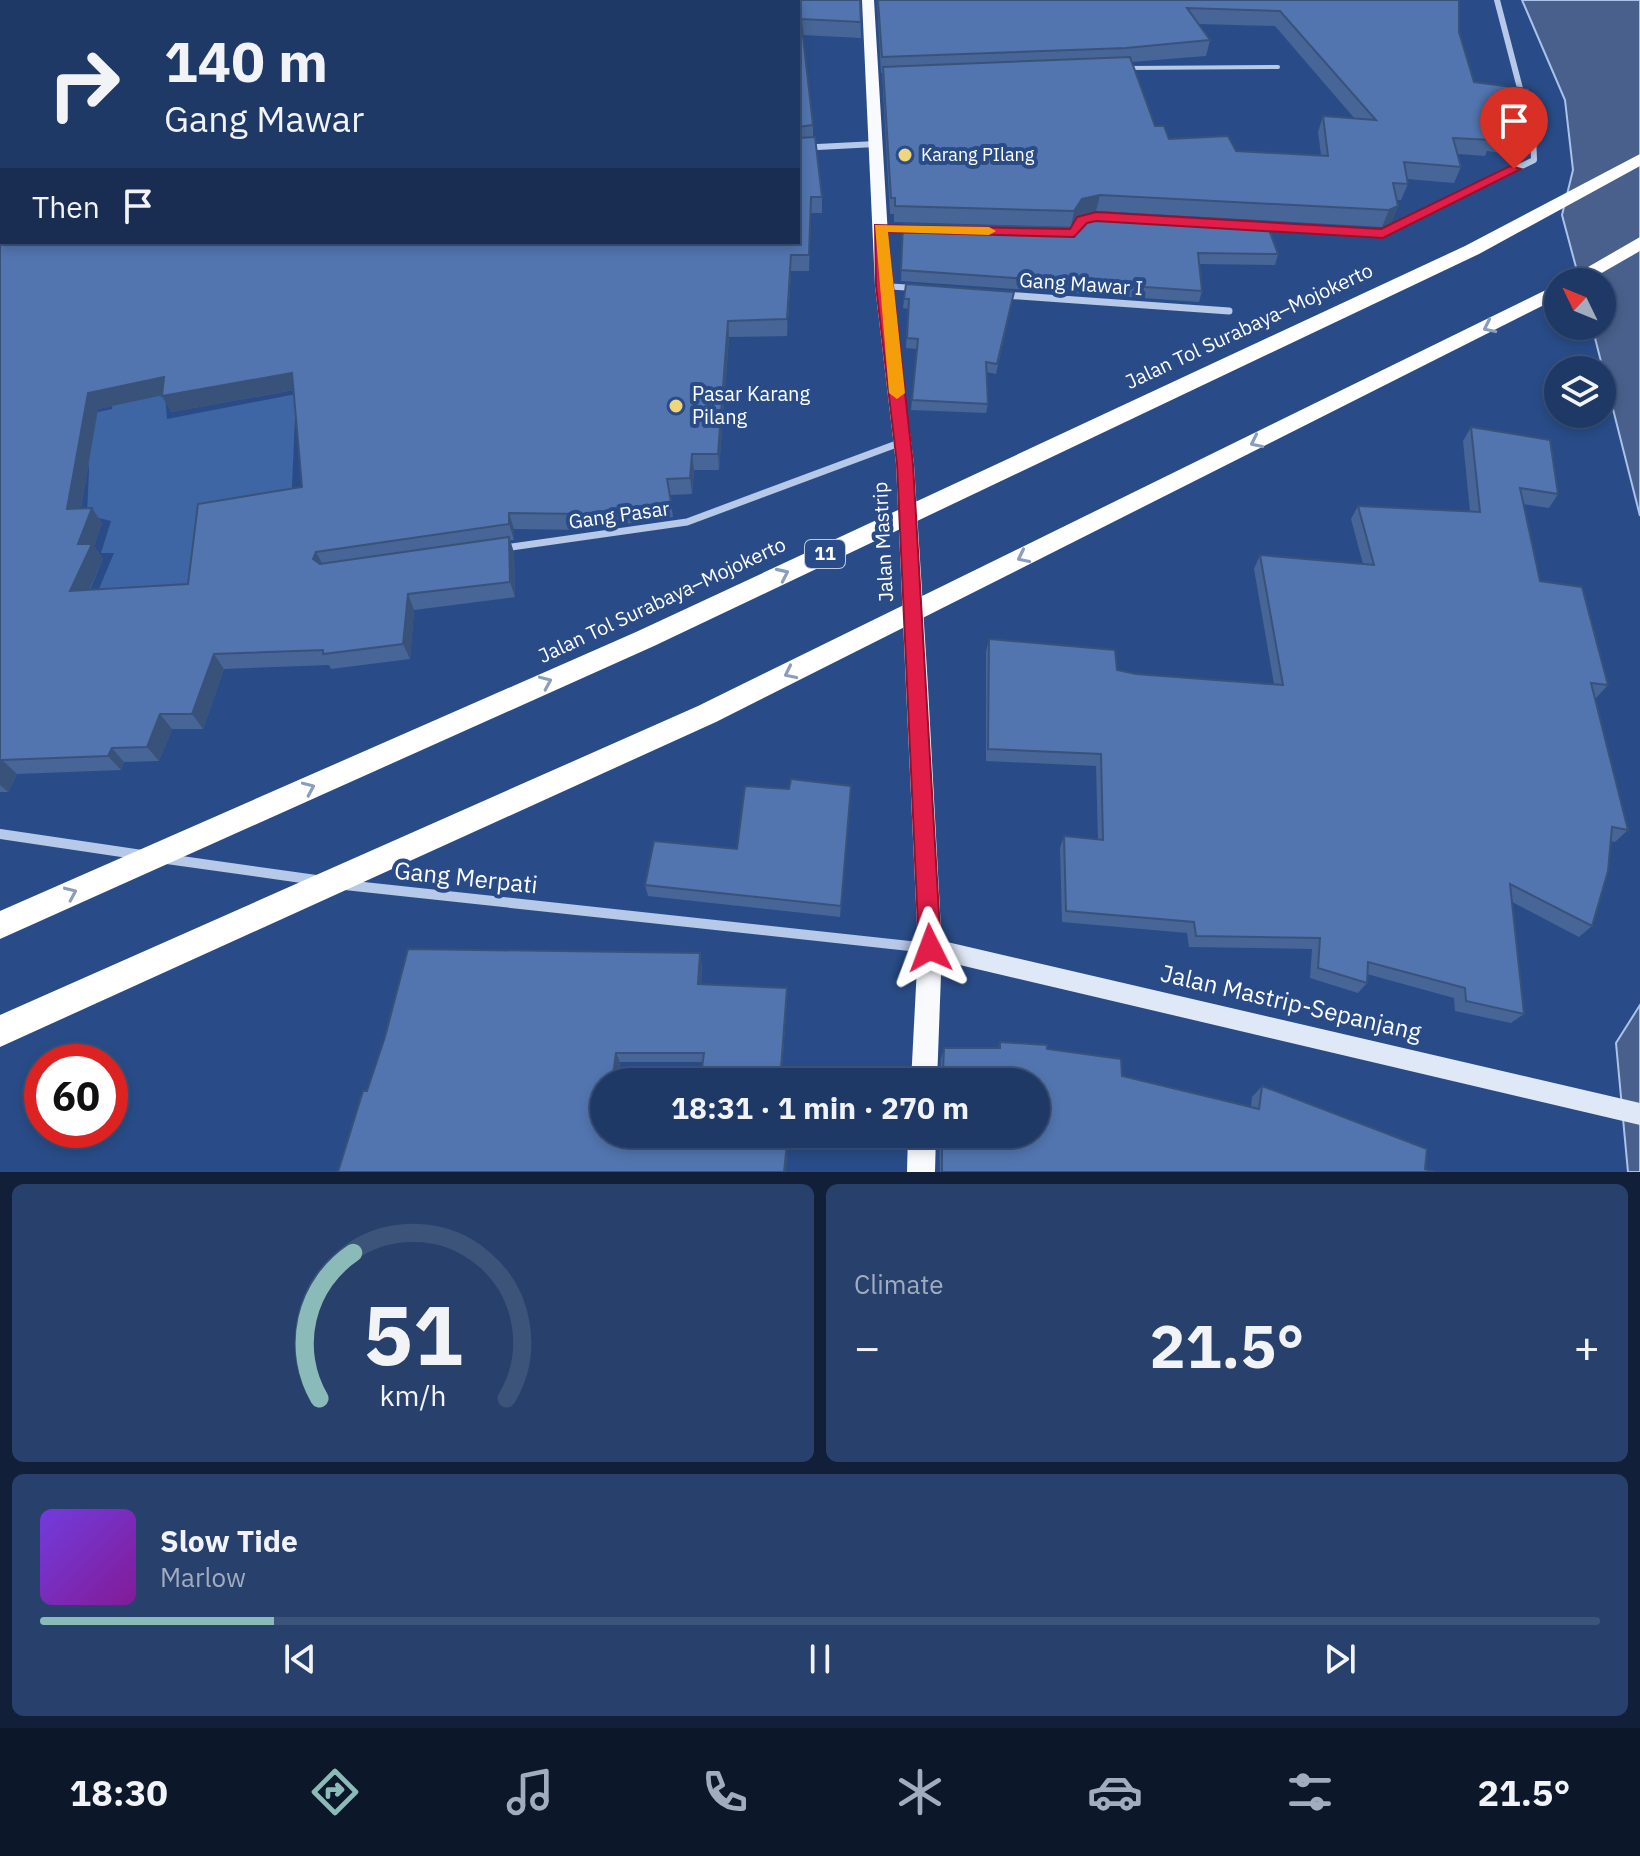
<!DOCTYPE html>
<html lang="en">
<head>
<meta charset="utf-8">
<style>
	body { margin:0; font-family:"IBM Plex Sans",sans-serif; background:#27406c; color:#f1f3f6; height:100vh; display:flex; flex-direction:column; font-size:30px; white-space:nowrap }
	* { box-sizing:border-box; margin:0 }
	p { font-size:26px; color:#a1acbf }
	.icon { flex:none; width:44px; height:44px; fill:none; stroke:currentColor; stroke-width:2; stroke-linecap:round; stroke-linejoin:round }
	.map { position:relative; height:1172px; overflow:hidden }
	.details { display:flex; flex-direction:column; gap:12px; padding:12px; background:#111f38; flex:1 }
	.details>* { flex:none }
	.hud { position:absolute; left:0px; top:0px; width:800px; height:244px; box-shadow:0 4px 12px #0003,0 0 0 2px #3c537a; background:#1f3966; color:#f1f3f6; overflow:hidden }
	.needle { width:52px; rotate:313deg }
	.tools { position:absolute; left:1544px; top:268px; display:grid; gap:16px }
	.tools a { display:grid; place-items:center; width:72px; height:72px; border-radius:50%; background:#1f3966; box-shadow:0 4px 12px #0003,0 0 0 2px #3c537a; font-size:40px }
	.speed { position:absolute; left:24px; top:1044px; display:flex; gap:16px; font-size:40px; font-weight:700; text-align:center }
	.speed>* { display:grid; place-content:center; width:104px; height:104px; border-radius:50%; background:#1f3966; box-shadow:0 4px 12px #0003,0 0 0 2px #3c537a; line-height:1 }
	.speed .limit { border:12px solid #d22; background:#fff; color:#111 }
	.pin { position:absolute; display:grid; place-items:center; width:68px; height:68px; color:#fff; margin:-82px -34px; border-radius:50% 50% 50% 0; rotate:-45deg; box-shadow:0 0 8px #0007 }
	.pin .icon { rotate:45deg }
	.me { position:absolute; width:88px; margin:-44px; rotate:357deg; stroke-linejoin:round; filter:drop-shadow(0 0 6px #0008) }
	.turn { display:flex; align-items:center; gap:28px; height:168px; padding:0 32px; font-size:36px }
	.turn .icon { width:104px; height:104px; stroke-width:2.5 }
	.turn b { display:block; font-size:56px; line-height:68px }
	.then { display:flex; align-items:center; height:76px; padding:0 32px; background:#0003; gap:16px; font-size:30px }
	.big { font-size:60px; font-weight:700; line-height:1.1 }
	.details .widget { flex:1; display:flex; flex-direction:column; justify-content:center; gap:12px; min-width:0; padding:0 28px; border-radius:12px; background:#27406c }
	.details .dial { align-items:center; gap:0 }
	.dial svg { height:208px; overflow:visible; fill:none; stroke:#3c537a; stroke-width:7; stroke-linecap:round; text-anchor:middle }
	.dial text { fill:#f1f3f6; stroke:none }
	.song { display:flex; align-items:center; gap:24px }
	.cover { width:96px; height:96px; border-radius:12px; background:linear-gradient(135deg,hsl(260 70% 55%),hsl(290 70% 35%)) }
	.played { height:8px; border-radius:4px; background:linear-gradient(90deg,#8bbbb9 15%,#3c537a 15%) }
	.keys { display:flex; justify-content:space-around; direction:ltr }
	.heat { display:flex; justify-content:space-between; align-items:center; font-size:44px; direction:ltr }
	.details .tiles { flex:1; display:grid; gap:12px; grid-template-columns:1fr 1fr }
	.widget:last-child { grid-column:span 2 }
	.trip { position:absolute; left:590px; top:1068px; width:460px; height:80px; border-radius:40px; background:#1f3966; box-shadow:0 4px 12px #0003,0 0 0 2px #3c537a; font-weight:700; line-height:80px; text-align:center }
	.tab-bar { display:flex; height:128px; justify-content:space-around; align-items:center; background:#0c1729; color:#a1acbf }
	.tab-bar .icon { width:56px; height:56px }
	.tab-bar .selected { color:#8bbbb9 }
	.tab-bar b { font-size:36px; color:#f1f3f6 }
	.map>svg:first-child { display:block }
	.green { fill:#3e65a4 }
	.water { fill:#48608b; stroke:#aac3e8; stroke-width:2 }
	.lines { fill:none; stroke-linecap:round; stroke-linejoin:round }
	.service { stroke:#b6c9e8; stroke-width:4 }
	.minor-far2 { stroke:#b6c9e8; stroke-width:6 }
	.minor-far1 { stroke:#b6c9e8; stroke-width:7 }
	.minor { stroke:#b6c9e8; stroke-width:10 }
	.secondary { fill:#dfe8f7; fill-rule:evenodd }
	.primary { fill:#f8fafe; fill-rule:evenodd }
	.motorway { fill:#fff; fill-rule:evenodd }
	.wall { fill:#476596; fill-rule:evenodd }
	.shaded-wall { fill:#39527a }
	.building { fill:#5275af; stroke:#39527a; stroke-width:2; fill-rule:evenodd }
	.oneway { stroke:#899dbe }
	.route { fill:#e11d48; stroke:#92132f; stroke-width:2 }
	.slow { fill:#f59e0b }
	.poi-dot { fill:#efd67d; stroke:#294c88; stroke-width:3 }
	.labels { text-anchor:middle; stroke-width:8; stroke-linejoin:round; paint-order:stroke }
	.far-poi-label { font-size:18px; fill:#fff; stroke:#294c88; text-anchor:start }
	.shield { fill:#294c88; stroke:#bfc9db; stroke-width:2 }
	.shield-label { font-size:18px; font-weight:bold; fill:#fff }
	.street-label { font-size:20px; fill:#fff; stroke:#294c88 }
	.poi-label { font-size:20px; fill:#fff; stroke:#294c88; text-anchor:start }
	.near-street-label { font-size:24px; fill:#fff; stroke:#294c88 }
</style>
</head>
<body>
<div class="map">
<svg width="1640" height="1172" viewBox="0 0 1640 1172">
	<rect width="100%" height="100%" fill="#294c88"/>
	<path class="green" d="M158 310 167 419 296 394 290 533 192 589 96 596 114 553H101L111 521 87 515 89 470 85 415 112 409 114 389Z"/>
	<g class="water">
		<path d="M1522 0H1640V516L1592 326H1602V282H1580L1562 215 1573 170 1565 100Z"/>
		<path d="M1640 1005V1172H1628L1616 1043Z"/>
	</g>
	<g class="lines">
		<path class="service" d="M1128 68 1278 67"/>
		<g class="minor-far2">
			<path d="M1497 0 1522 96"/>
			<path d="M798 148 876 144"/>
			<path d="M1257 226 1383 233 1534 160 1533 132"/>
			<path d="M880 228H911"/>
			<path d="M883 286 914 288"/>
		</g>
		<g class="minor-far1">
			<path d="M1004 295 1229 311"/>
			<path d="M504 548 687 522 902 442"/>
		</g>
		<g class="minor">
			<path d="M0 834 142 855"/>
			<path d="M167 859 316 880"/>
			<path d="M345 885 928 948"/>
		</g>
		<path class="secondary" d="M930 938 1640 1103V1125L930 958 923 955 920 948 923 941Z"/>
		<g class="primary">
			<path d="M862 0H874L891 286 914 464 928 687 942 948 937 1082H911L918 948 906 687 896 464 875 286Z"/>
			<path d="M908 1134H936L935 1172H907Z"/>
		</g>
		<g class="motorway">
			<path d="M1640 154V166L1479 254 654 646 0 939V911L636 632 1465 246Z"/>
			<path d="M1640 237V251L1586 282H1562Z"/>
			<path d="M1558 284V298L716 722 0 1047V1015L698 706Z"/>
		</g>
	</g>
	<g class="wall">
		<path d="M0 0H860L861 38 802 35 813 125V137L822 197V213H811L809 271H791L787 336 729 337 719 470H694L692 494 670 495 673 517 585 530 514 529V540H510L514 553 515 597 414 610 410 659 331 669 329 665 224 669 203 729H172L159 761 124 762 121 770 17 774 8 792H0ZM798 2V242H2ZM294 390 302 487 188 584 90 590 103 559 94 546 102 523 92 508H81L98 409 162 395 171 412Z"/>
		<path d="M877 0H1459V32L1474 82 1535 140 1527 156 1487 151 1485 156 1458 154 1461 167 1454 183 1407 179 1408 184 1401 200H1397L1398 206 1391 222 1382 227 1096 211 1079 215 1071 227 894 222V214H890L882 73H881ZM1198 24 1275 26 1355 119 1323 116 1318 132 1321 155 1236 151 1169 139 1155 126 1131 62 1206 56 1210 40Z"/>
		<path d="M903 224 1278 254 1275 265 1199 264 1202 291 1199 302 901 281Z"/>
		<path d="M906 284 1014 292 996 374 986 372 988 404 986 413 911 410 917 349 906 348 908 309 903 308Z"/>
		<path d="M1471 427 1558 494 1549 508 1523 504 1540 581 1608 685 1596 698 1595 697 1628 830 1615 842 1610 841 1592 926 1579 937 1512 902 1524 1014 1511 1023 1455 1011 1454 998 1367 974V983L1358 993 1310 978 1312 949 1189 947 1187 933 1062 922 1060 848 1064 836 1098 840 1096 766 986 761V652L989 639 1136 674 1274 684 1254 569 1260 555 1363 564 1351 519 1358 506 1470 511 1463 441Z"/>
		<path d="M851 786 840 917 648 896 645 885 737 849Z"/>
		<path d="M702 964 701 984 787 998 781 1082H700L702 1062H620L617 1082H604V1134L367 1091Z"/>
		<path d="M1000 1042 1047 1049 1122 1076 1251 1107 1252 1097 1262 1086 1425 1169 1434 1172H940L939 1134H1036V1082H935L937 1074 940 1072 941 1059 944 1048H998Z"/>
	</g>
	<g class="shaded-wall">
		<path d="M1100 195 1096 211 1079 215 1071 227 1074 211 1082 199Z"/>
		<path d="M1398 206 1391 222 1382 227 1389 210Z"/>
		<path d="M791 255V271L787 336V319Z"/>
		<path d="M728 321 729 337 719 470 718 454Z"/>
		<path d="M292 373 299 389 171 412 162 396Z"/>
		<path d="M164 377 173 393 98 409 78 525 67 509 88 393Z"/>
		<path d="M692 454 694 470 692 494 690 478Z"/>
		<path d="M92 508 102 523 94 546 103 559 82 606 70 591 78 544Z"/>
		<path d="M509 513 514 529V540L509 524Z"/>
		<path d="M509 537 514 553 515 597 510 582Z"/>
		<path d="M316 552 324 567 313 559Z"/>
		<path d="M408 594 414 610 410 659 403 644Z"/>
		<path d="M214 654 224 669 203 729 192 714Z"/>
		<path d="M160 714 172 729 159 761 147 747Z"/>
		<path d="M112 748 124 762 121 770 108 756Z"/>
		<path d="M2 760 17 774 8 792 0 785V764Z"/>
		<path d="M700 953 702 964 700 994 698 984Z"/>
		<path d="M787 988V998L781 1082H780Z"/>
		<path d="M616 1053 620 1062 617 1082H612Z"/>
		<path d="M788 1134H790L786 1172H784Z"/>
	</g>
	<g class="building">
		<path d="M0 0H860L861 22 801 19 813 125 798 127V2H2V242H798V138L815 137 822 197H811L809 255H791L787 319 728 321 718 454H692L690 478 667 479 671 502 582 514 509 513V524L316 552 313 559 320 564 509 537 510 582 408 594 403 644 323 654V650L214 654 192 714H160L147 747 112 748 108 756 2 760 0 764ZM292 373 302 487 198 504 188 584 70 591 92 544H78L92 508 67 509 88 393 164 377 162 396Z"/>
		<path d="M878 0H1459V32L1474 82 1528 89 1535 140 1490 135 1492 140 1453 138 1461 167 1404 162 1408 184 1393 183 1398 206 1389 210 1100 195 1082 199 1074 211 895 206V198H891L883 67 1130 57 1155 126H1164L1169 139 1228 136 1236 151 1328 156 1323 116 1376 120 1280 11 1187 8 1210 40 1126 48 882 57Z"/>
		<path d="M1099 212 1266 222 1278 254 1198 253 1202 291 901 270 903 224 1076 228 1088 215Z"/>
		<path d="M906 284 1014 292 997 364 986 362 988 404 912 400 918 339 907 338 909 299H904Z"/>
		<path d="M1471 427 1550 440 1558 494 1520 488 1540 581 1582 587 1608 685 1591 683 1628 830 1612 827 1608 871 1592 926 1510 884 1524 1014 1466 1001 1465 988 1368 962 1367 983 1318 968 1320 938 1196 936 1194 922 1066 911 1064 836 1103 840 1101 754 988 749 989 639 1115 650 1117 670 1136 674 1283 685 1260 555 1374 565 1358 506 1480 512Z"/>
		<path d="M791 779 851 786 841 906 645 885 654 841 737 849 745 786 789 789Z"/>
		<path d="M408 949 700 953 698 984 787 988 780 1082H700L704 1053H616L612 1082H604V1134H788L784 1172H338L363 1091H367L385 1037Z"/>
		<path d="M1000 1042 1047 1045V1049L1121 1059 1122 1076 1259 1109 1262 1086 1427 1149 1425 1169 1434 1172H942V1134H1036V1082H937V1074L943 1071 944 1048H1000Z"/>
	</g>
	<defs><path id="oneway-chevron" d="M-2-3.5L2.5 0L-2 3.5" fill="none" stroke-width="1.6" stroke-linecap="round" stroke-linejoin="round" transform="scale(2)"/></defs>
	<g class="oneway">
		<use href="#oneway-chevron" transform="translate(1489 327) rotate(154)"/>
		<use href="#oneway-chevron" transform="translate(1256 442) rotate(154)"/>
		<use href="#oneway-chevron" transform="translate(1023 557) rotate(154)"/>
		<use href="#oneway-chevron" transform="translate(783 574) rotate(-25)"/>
		<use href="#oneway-chevron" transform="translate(790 673) rotate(154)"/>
		<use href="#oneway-chevron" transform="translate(546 682) rotate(-24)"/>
		<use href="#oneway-chevron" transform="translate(309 788) rotate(-24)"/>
		<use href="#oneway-chevron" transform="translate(71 893) rotate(-24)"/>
	</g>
	<path class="route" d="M1510 166 1521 169 1383 238 1096 221 1087 223 1074 237 887 232 913 464 941 948 938 956 930 959 922 956 919 948 897 464 876 286 875 225 1070 229 1077 217 1096 212 1381 229Z"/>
	<path class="slow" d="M875 225 989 227 996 231 989 235 888 232 905 393 897 399 889 393Z"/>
	<g class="poi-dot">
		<circle cx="905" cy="155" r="8"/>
		<circle cx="676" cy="406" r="8"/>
	</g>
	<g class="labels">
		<g class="far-poi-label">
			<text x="921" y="161">Karang PIlang</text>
		</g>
		<rect class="shield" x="805" y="540" width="40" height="28" rx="6"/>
		<g class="shield-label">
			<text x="825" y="560">11</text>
		</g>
		<g class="street-label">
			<text transform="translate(1081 284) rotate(4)" y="7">Gang Mawar I</text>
			<text transform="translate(1249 326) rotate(-25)" y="7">Jalan Tol Surabaya–Mojokerto</text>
			<text transform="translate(619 515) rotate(-8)" y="7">Gang Pasar</text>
			<text transform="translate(883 542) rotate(-93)" y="7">Jalan Mastrip</text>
			<text transform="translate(662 600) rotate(-25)" y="7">Jalan Tol Surabaya–Mojokerto</text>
		</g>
		<g class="poi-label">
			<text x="692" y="401">Pasar Karang<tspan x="692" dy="23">Pilang</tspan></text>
		</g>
		<g class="near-street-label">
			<text transform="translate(466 878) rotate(6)" y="8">Gang Merpati</text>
			<text transform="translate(1291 1003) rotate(13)" y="8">Jalan Mastrip-Sepanjang</text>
		</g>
	</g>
</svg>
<div class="tools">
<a><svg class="needle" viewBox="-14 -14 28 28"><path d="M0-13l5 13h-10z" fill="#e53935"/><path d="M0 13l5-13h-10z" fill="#a1acbf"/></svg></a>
<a><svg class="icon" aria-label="layers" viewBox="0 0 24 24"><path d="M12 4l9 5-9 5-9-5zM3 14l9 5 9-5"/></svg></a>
</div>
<div class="speed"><div class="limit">60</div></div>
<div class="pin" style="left:1514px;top:169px;background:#d93025"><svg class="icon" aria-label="arrive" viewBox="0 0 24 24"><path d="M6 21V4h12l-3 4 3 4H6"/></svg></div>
<svg class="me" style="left:930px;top:948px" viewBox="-20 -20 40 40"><path d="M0-17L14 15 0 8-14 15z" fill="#e11d48" stroke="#fff" stroke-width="4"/></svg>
<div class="trip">18:31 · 1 min · 270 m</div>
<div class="hud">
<div class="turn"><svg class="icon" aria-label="right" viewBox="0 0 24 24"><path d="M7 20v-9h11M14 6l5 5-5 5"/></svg><div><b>140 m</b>Gang Mawar</div></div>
<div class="then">Then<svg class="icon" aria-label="arrive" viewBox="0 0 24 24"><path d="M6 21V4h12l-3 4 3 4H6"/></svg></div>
</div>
</div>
<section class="details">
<div class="tiles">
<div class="widget dial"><svg viewBox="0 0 100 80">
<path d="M14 69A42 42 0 1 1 86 69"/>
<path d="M14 69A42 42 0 0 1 27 13" stroke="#8bbbb9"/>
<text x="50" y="56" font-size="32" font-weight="700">51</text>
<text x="50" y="72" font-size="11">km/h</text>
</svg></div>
<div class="widget"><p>Climate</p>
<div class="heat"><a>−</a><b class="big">21.5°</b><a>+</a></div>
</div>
<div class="widget">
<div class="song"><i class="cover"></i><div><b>Slow Tide</b><p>Marlow</p></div></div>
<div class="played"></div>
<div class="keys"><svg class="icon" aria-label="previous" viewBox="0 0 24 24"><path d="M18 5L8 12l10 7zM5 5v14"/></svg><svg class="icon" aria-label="pause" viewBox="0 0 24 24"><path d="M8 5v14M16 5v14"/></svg><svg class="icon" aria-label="next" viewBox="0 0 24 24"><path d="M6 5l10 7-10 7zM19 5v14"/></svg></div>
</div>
</div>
</section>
<nav class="tab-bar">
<b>18:30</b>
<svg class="icon selected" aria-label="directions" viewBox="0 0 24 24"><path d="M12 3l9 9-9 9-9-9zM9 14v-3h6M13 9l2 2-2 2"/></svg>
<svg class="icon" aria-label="music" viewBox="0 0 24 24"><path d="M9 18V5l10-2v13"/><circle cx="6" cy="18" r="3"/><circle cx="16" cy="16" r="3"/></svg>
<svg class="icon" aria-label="phone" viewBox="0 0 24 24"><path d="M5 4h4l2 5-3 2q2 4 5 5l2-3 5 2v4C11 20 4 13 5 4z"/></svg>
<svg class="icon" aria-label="climate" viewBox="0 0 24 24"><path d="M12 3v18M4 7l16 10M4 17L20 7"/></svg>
<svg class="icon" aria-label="car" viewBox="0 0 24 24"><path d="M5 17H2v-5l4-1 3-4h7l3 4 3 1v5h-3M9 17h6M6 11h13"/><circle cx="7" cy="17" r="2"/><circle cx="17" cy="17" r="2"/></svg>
<svg class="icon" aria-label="filters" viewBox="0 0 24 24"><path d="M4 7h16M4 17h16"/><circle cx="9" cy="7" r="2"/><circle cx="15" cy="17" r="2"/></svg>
<b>21.5°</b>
</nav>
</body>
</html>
